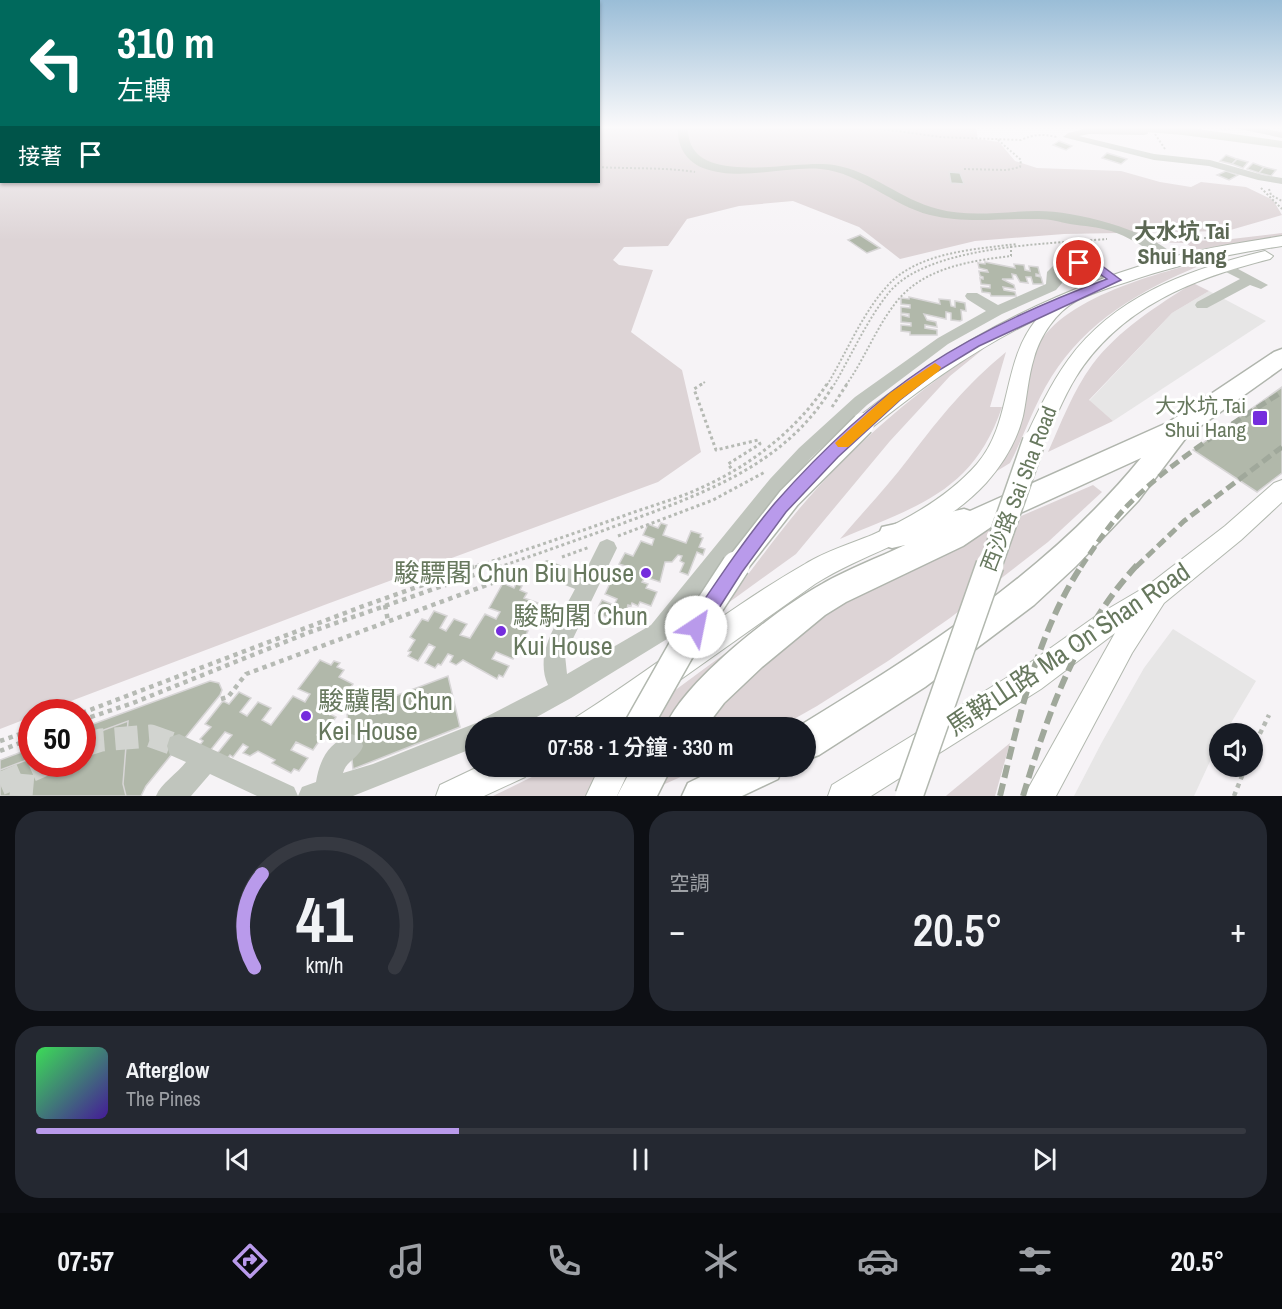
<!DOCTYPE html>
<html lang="zh-TW">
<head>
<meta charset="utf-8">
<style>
	body { margin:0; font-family:"Archivo Narrow","Noto Sans TC",sans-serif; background:#242831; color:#f1f3f6; height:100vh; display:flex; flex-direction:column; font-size:22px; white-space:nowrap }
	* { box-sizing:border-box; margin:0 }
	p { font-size:20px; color:#9ea1a6 }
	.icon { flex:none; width:33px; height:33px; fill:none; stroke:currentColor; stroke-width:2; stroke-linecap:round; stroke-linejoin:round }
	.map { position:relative; height:796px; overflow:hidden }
	.panel { display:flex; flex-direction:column; gap:15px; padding:15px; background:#0d0f14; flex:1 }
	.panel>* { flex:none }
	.guide { position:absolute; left:0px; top:0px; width:600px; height:183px; box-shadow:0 2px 4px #0004; background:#00695c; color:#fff; overflow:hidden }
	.tools { position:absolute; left:1209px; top:723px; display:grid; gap:12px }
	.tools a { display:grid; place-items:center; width:54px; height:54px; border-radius:50%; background:#171b24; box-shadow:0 2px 4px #0004; font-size:30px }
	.speed { position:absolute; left:18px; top:699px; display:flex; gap:12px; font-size:30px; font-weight:700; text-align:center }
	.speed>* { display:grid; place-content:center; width:78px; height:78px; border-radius:50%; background:#171b24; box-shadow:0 2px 4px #0004; line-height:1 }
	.speed .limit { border:9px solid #d22; background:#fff; color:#111 }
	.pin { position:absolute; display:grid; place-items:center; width:51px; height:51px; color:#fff; margin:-26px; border:3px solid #fff; border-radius:50%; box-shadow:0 2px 6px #0007 }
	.me { position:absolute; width:66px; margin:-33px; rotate:34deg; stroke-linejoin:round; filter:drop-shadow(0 0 4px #0008) }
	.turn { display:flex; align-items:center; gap:21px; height:126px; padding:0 18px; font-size:27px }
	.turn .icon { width:78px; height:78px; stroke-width:2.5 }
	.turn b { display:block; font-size:42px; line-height:51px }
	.then { display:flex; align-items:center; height:57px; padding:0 18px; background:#0003; gap:12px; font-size:22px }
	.big { font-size:45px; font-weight:600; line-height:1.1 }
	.panel .widget { flex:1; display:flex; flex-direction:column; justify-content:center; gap:9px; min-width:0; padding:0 21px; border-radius:24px; background:#242831 }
	.panel .dial { align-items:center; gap:0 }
	.dial svg { height:156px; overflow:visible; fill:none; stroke:#363941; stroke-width:7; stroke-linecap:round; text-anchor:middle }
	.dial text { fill:#f1f3f6; stroke:none }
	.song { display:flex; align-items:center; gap:18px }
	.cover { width:72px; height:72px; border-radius:9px; background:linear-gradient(135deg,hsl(130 70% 55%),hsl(260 70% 35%)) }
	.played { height:6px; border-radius:3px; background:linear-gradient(90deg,#b99aeb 35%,#363941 35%) }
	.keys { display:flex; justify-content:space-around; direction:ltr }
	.heat { display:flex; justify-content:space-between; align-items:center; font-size:33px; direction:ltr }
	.panel .tiles { flex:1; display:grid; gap:15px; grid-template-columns:1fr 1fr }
	.widget:last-child { grid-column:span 2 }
	.trip { position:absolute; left:465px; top:717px; width:351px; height:60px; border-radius:30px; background:#171b24; box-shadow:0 2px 4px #0004; font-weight:600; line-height:60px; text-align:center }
	.menu { display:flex; height:96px; justify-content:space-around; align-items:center; background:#090b0e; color:#9ea1a6 }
	.menu .icon { width:42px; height:42px }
	.menu .on { color:#b99aeb }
	.menu b { font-size:27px; color:#f1f3f6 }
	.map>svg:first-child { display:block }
	.built { fill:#e7e6e6 }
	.green { fill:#ddd4d6 }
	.water { fill:#c5cbbd }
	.building { fill:#b1b8aa; stroke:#d8d6d7; stroke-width:1.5 }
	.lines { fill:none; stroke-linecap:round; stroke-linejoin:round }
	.minor-tunnel { stroke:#d2d4d0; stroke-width:23; stroke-dasharray:23 11; stroke-linecap:butt }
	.major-casing { stroke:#b2b8af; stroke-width:2 }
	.highway-casing { stroke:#b0b5ad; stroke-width:3 }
	.path-far2 { stroke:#b6bab4; stroke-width:2; stroke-dasharray:2 2; stroke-linecap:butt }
	.path-far1 { stroke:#b6bab4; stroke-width:3; stroke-dasharray:3 3; stroke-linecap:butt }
	.path { stroke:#b6bab4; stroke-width:4.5; stroke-dasharray:4.5 4.5; stroke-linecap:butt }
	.minor { fill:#c0c5bd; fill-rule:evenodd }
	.major { fill:#fff; fill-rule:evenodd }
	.highway { fill:#fff; fill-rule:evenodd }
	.rail-far1 { stroke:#a0a89b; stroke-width:5; stroke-dasharray:10 5; stroke-linecap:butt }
	.rail { stroke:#a0a89b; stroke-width:6; stroke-dasharray:13 6; stroke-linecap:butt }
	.major-bridge-far1-casing { stroke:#b2b8af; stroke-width:25; stroke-linecap:butt }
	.major-bridge-casing { stroke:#b2b8af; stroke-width:30; stroke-linecap:butt }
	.major-bridge-far1 { stroke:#fff; stroke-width:22 }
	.major-bridge { stroke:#fff; stroke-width:27 }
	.route { fill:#b99aeb; stroke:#786499; stroke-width:1.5 }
	.slow { fill:#f59e0b }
	.poi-dot { fill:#752ddd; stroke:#fff; stroke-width:2 }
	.labels { text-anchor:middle; stroke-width:6; stroke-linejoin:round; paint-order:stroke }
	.poi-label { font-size:21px; fill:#67785e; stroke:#fff; text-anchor:end }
	.street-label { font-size:21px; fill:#67785e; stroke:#fff }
	.far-district-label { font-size:22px; font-weight:bold; fill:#5c6854; stroke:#fff }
	.near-poi-label { font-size:26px; fill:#67785e; stroke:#fff; text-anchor:start }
	.near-street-label { font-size:26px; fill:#67785e; stroke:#fff }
</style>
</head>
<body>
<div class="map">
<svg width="1282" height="796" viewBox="0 0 1282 796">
	<rect width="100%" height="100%" fill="#f6f3f6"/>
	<g class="built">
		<path d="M1209 291 1266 321 1113 421 1089 401 1172 313Z"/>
		<path d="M1173 629 1256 681 1225 733 1220 734 1219 742 1194 796H1074L1102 742 1144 668Z"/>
	</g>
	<g class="green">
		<path d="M0 128 2 182H598L599 128H976L978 139 999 142 1015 161 1037 168 1121 171 1160 182 1191 187 1201 182 1246 187 1273 200 1282 215 1227 231 1064 234 975 241 900 259 859 227 793 201 739 206 687 219 668 246 624 247 613 260 619 265 653 270 631 332 682 370 701 452 658 482 327 604 42 712H32L31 717 0 729Z"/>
		<path d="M1282 233V236L1195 250 1186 243 1147 242 1223 240Z"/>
		<path d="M1208 260 1211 261C1152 285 1096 313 1058 367 1037 396 1026 432 1010 463L997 471C1017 437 1021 397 1032 359 1049 300 1156 274 1208 260Z"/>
		<path d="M1193 283 1209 291 1172 313 1089 400 1113 421 1048 452C1061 423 1073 391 1092 365 1118 330 1157 306 1193 283Z"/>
		<path d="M992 342 950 376 890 441 796 554 724 606C749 574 773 540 799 509 854 444 920 387 992 342Z"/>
		<path d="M1006 352 990 407H1002C973 493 916 506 840 539 863 512 888 486 909 458 941 416 966 385 1006 352Z"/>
		<path d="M1093 485 1102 492 1048 542 950 618 888 661 817 706 780 727 702 728 766 660 827 612 954 545Z"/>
		<path d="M735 646 686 696 661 727 624 728Z"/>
		<path d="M1010 743 995 796H946L947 795Z"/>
		<path d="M552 767H703L638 796H493Z"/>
	</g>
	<path class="water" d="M1096 128H1190L1282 141V148L1183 135Z"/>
	<g class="building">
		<path d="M1059 141 1072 146 1066 150 1053 145Z"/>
		<path d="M1107 153 1127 159 1121 164 1102 158Z"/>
		<path d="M1226 155 1237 159 1232 164 1220 161Z"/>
		<path d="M1237 159 1248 162 1243 168 1232 164Z"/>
		<path d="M1253 163 1264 167 1259 173 1247 169Z"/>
		<path d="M1264 167 1276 170 1271 176 1259 173Z"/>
		<path d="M1226 171 1238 175 1229 180 1217 175Z"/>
		<path d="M949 172 960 173 964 184 951 183Z"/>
		<path d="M860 235 880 248 867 253 848 240Z"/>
		<path d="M985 262 1015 268 1014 264 1024 265 1025 270 1030 271 1029 266 1038 267 1040 275 1036 274V276L1041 277 1043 284H1033L1031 277H1026L1028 283 1020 282 1016 275 1012 274 1013 279H1002L1014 285 1015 289 1003 287 1004 290 1015 292 1016 296H991L990 293 982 292 981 287 990 288V285L981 284 980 278 983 279V277L980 276 979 271 988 272 987 270 979 268 978 263 985 264Z"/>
		<path d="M909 297 940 304 939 299 950 300 951 306 955 307V301L965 303 966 311 961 310 962 320 960 321 951 320V313L946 312V319L924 314 927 320 936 322 937 327 925 325V328L937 330V335H910V332L901 331V325L911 326V323L901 322V315L909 317V314L901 313V307L910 308V305L901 304V298L909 299Z"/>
		<path d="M1282 387V473L1257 492 1193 450Z"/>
		<path d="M661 523 667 525 663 535 686 543 691 531 701 534 700 537 703 538 699 547 705 549 703 555 697 552 688 575 680 572 684 563 680 561 682 556 678 555 672 562H665L660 582 645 577 642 582 648 584 646 588 657 592 651 606 640 602 638 606 632 603 631 606 628 605 627 609 634 611 627 625 595 613 602 600 614 605 617 599 605 594 616 570 628 574 631 568 619 564 625 553 633 556 641 541 652 545 654 539 643 535 648 524 658 528Z"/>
		<path d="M503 583 514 588 516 584 522 586 520 590 527 593 524 598 538 603 532 613 537 615 531 625 515 619 511 625 528 631 522 642 518 640 514 647 518 649 513 659 496 652 492 659 509 666 503 677 499 675 497 679 463 660 456 665 450 662 453 656 448 654 441 665 438 664 435 668 425 663 435 647 429 644 418 661 408 656 411 652 408 651 415 640 410 637 422 619 428 621 434 611 447 616 440 628 446 631 454 619 467 624 460 635 470 638 485 614 496 619 500 612 489 608Z"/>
		<path d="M320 660 331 665 334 661 340 663 337 667 344 670 339 677 353 684 345 695 350 697 341 709 325 701 320 709 336 717 328 729 323 727 317 735 322 737 313 750 296 742 291 750 308 758 299 771 294 769 291 773 272 763 275 760 258 751 250 756 243 753 248 747 243 744 233 757 230 755 226 760 216 755 232 735 225 732 209 752 199 746 203 741 200 739 211 727 205 724 223 701 229 704 239 692 251 698 240 712 247 716 258 702 271 708 262 720 271 725 293 696 305 702 310 694 298 689Z"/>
		<path d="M448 676 460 727 353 769 347 714Z"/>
		<path d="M210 681 219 683 222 690 220 695 146 786 141 796H0V760L32 748V764H82V728Z"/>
		<path d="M128 721 123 784 126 796H0V770L32 758V764H82V738Z"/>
	</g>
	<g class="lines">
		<g class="minor-tunnel">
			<path d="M82 746 101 740 151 736 179 746"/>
			<path d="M0 784 46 764"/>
			<path d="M21 796 23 774"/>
		</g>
		<defs>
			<g id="major">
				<path d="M1282 236V246C1229 254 1178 264 1127 282 1111 287 1092 293 1076 301 1056 312 1040 336 1034 358 1028 377 1027 397 1023 416 1017 441 1003 464 986 483 935 538 874 547 815 584L612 728H571L575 718C653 669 725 610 805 564 826 551 850 544 872 535 910 518 949 496 977 464 1013 422 1001 362 1037 319 976 348 922 387 870 429L863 431 856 429 853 424 856 419C955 340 1068 281 1192 252 1222 245 1252 241 1282 236Z"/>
				<path d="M1265 251 1273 256 1270 259C1194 278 1120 307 1076 377 1062 399 1054 424 1041 446L1034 449 1027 446 1024 441C1037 413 1050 385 1068 360 1115 295 1190 269 1265 251Z"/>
				<path d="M1282 480V502L1241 540 1164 603 1132 653 1056 796H1024L1115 633 1041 689 871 796H828L832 785 1021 669 1096 616 1147 586 1225 526 1274 483Z"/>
				<path d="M480 766H529L525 777 484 796H436L440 785Z"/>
				<path d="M600 766H631L617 796H586Z"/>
			</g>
			<g id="highway">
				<path d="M1282 349V368L1188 435 1138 501 1076 566 1034 605 925 687 819 755 806 760V728H796C922 651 1047 573 1141 458L994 525 963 546 846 602 825 615 762 667 724 703 705 728H665C683 682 778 608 822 584 848 569 878 558 905 545L892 548 882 545 878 536 882 527 964 509 970 511 1169 422 1274 352Z"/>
				<path d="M633 766H672L657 796H617Z"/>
				<path d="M723 766H783L778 779 742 796H682L688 783Z"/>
			</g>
		</defs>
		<use href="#major" class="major-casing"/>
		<use href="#highway" class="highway-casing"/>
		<g class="path-far2">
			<path d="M876 128 940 137 1021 140C1034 134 1043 134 1057 137"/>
			<path d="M1220 128 1230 129"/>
			<path d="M1155 134 1165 149"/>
			<path d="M598 167C631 169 663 167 695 172"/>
			<path d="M964 169 1007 170 1020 167 1021 160 997 139"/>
			<path d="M1261 188 1282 209"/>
			<path d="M1269 189 1271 195 1282 201"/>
			<path d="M1213 236H1227"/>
			<path d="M1164 238H1215"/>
			<path d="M700 385 705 382"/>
			<path d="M827 385C847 352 863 311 890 283 921 252 976 249 1017 244"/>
			<path d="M834 385C851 356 866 322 887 295 924 245 1049 244 1107 239"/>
			<path d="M846 385C864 360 875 330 894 305 921 268 969 261 1011 256V245"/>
		</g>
		<g class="path-far1">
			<path d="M702 384 694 389 716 450 758 440 760 444 728 464 733 471"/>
			<path d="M832 407 847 384"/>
			<path d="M618 536 713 500 765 472"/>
			<path d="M562 557 590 547"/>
			<path d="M475 567C525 550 576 533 626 515 653 505 681 498 707 485 754 463 798 428 827 384"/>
			<path d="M499 567C543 552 586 537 629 521 710 491 789 462 834 384"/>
		</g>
		<g class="path">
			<path d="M385 605 388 621"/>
			<path d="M221 699 228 697 246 674 530 569"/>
			<path d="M82 713 366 605 479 565"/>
			<path d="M82 720 133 703 310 632 503 565"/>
			<path d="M0 741 32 730"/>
			<path d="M1252 750 1269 715"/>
			<path d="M0 751 32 738"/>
			<path d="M1234 796 1246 766"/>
		</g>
		<g class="minor">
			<path d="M678 128H688C687 191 794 158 834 165 872 171 901 200 938 209 971 218 1005 211 1038 211 1078 211 1155 231 1182 262L1175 266 1170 265C1151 252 1133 238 1111 231 1098 227 1084 226 1070 224 1060 222 1050 219 1039 219 1002 218 966 224 930 215 891 205 861 173 821 169 781 166 741 182 703 168 686 161 677 146 678 128Z"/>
			<path d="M1088 128 1148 130V134L1144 135 1089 134 1079 136 1154 154 1210 160 1263 175 1282 178V184L1258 180 1209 166 1154 160 1063 137 1068 133Z"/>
			<path d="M1235 128H1259L1282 132V138Z"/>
			<path d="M1076 258 1098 264 1122 280 1115 284C1097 279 1080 255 1061 273L1062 283 1056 290 1002 314 948 344 867 405 811 458 784 489 667 639 571 698 517 728H476V747L353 796H298L302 787 316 782C320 758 329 743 351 734L360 737 363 746C359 758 346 761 343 773L373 764 476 723 480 725 482 719 548 685C533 652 560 619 575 589L540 575 537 569 540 563 547 560 584 574 600 542 607 539 614 542 617 548 565 655 567 674 651 625 770 479 799 448 855 397 938 338 986 311 967 299 965 296 967 293H977L998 305 1046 284 1047 272 1056 263Z"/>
			<path d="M1225 262 1268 285 1261 289 1250 285 1207 308H1197L1195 305 1197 302 1240 279 1220 269 1218 266 1220 263Z"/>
			<path d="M179 734 294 787 298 796H257L210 774 191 796H156C161 783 177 774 186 762L170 755 167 746 170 737Z"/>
		</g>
		<use href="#major" class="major"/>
		<use href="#highway" class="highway"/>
		<g class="rail-far1">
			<path d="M1081 567C1096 545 1110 523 1129 504 1174 459 1229 426 1282 392"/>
			<path d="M1136 567 1184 521 1282 447"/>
		</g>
		<g class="rail">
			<path d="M1000 796C1019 718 1037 633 1082 565"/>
			<path d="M1023 796C1048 713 1077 630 1137 565"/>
		</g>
		<defs>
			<g id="major-bridge-far1">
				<path d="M735 567 789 498 863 424"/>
				<path d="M990 567 1034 441"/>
			</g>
			<g id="major-bridge">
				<path d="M637 728 685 643 736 565"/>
				<path d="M909 796 990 565"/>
			</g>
		</defs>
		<use href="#major-bridge-far1" class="major-bridge-far1-casing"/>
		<use href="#major-bridge" class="major-bridge-casing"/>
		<use href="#major-bridge-far1" class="major-bridge-far1"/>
		<use href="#major-bridge" class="major-bridge"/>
	</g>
	<linearGradient id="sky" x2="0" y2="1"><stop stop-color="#9abdd7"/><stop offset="0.53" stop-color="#fbfafb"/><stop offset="1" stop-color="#fbfafb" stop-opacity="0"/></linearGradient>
	<rect width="1282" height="240" fill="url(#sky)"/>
	<path class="route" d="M1079 260 1102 266 1121 280 979 346 936 372 900 400 838 457 786 512 742 572 703 633 696 635 690 633 687 627 690 621C717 581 744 540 775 503 819 453 872 403 927 366 982 330 1045 302 1107 279L1094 270 1075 265V261Z"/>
	<path class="slow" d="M935 363 941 367 939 371 900 400 848 447H838L835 443 838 440 890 393Z"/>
	<g class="poi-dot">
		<rect x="1252" y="410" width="16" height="16" rx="3"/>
		<circle cx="646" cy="573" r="6"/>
		<circle cx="501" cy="631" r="6"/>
		<circle cx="306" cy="716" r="6"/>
	</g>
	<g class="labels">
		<g class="poi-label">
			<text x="1246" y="413">大水坑 Tai<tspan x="1246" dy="24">Shui Hang</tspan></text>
		</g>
		<g class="street-label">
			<text transform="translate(1019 489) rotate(-69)" y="7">西沙路 Sai Sha Road</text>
		</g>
		<g class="far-district-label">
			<text x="1182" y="239">大水坑 Tai<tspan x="1182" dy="25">Shui Hang</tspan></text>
		</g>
		<g class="near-poi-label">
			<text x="634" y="582" text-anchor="end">駿驃閣 Chun Biu House</text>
			<text x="513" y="625">駿駒閣 Chun<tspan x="513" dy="30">Kui House</tspan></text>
			<text x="318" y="710">駿驥閣 Chun<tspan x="318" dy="30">Kei House</tspan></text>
		</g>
		<g class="near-street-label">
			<text transform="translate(1068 649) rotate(-34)" y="9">馬鞍山路 Ma On Shan Road</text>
		</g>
	</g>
</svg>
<div class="tools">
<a><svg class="icon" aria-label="sound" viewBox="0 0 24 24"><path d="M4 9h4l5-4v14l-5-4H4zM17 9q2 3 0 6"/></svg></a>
</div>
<div class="speed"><div class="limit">50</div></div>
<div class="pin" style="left:1079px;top:263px;background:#d93025"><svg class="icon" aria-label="arrive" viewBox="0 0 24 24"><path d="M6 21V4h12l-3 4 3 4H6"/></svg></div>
<svg class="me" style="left:696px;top:627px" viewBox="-20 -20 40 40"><circle r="19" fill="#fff"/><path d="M0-13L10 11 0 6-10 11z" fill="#b99aeb"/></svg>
<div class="trip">07:58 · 1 分鐘 · 330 m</div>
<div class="guide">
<div class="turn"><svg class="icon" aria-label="left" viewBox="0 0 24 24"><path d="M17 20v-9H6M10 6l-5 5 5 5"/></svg><div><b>310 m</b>左轉</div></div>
<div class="then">接著<svg class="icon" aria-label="arrive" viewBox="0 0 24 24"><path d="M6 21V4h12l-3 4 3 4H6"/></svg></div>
</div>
</div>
<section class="panel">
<div class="tiles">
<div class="widget dial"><svg viewBox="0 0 100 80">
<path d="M14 69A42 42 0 1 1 86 69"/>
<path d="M14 69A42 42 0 0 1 18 21" stroke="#b99aeb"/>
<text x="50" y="56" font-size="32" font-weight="700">41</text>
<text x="50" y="72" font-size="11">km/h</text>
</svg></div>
<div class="widget"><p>空調</p>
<div class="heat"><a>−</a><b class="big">20.5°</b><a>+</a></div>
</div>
<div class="widget">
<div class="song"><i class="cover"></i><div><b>Afterglow</b><p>The Pines</p></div></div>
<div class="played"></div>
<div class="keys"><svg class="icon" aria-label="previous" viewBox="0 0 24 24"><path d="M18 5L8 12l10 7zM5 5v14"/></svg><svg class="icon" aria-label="pause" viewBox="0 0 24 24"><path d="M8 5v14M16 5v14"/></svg><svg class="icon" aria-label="next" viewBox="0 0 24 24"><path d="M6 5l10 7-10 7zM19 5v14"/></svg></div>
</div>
</div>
</section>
<nav class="menu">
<b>07:57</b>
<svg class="icon on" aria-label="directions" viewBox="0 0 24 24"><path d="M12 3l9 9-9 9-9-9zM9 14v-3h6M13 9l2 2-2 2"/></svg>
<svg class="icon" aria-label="music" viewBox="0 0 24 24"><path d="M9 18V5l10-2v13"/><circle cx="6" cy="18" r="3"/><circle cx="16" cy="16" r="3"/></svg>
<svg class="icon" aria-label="phone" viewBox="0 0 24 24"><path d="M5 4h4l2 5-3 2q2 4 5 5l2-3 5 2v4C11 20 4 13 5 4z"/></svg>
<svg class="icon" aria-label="climate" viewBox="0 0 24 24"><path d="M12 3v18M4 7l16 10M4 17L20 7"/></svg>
<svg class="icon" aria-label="car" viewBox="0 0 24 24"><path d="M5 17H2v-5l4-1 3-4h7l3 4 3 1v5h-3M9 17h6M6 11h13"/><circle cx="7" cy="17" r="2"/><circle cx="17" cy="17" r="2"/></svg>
<svg class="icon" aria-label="filters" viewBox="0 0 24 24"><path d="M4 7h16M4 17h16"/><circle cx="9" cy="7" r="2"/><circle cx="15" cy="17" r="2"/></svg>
<b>20.5°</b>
</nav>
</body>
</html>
